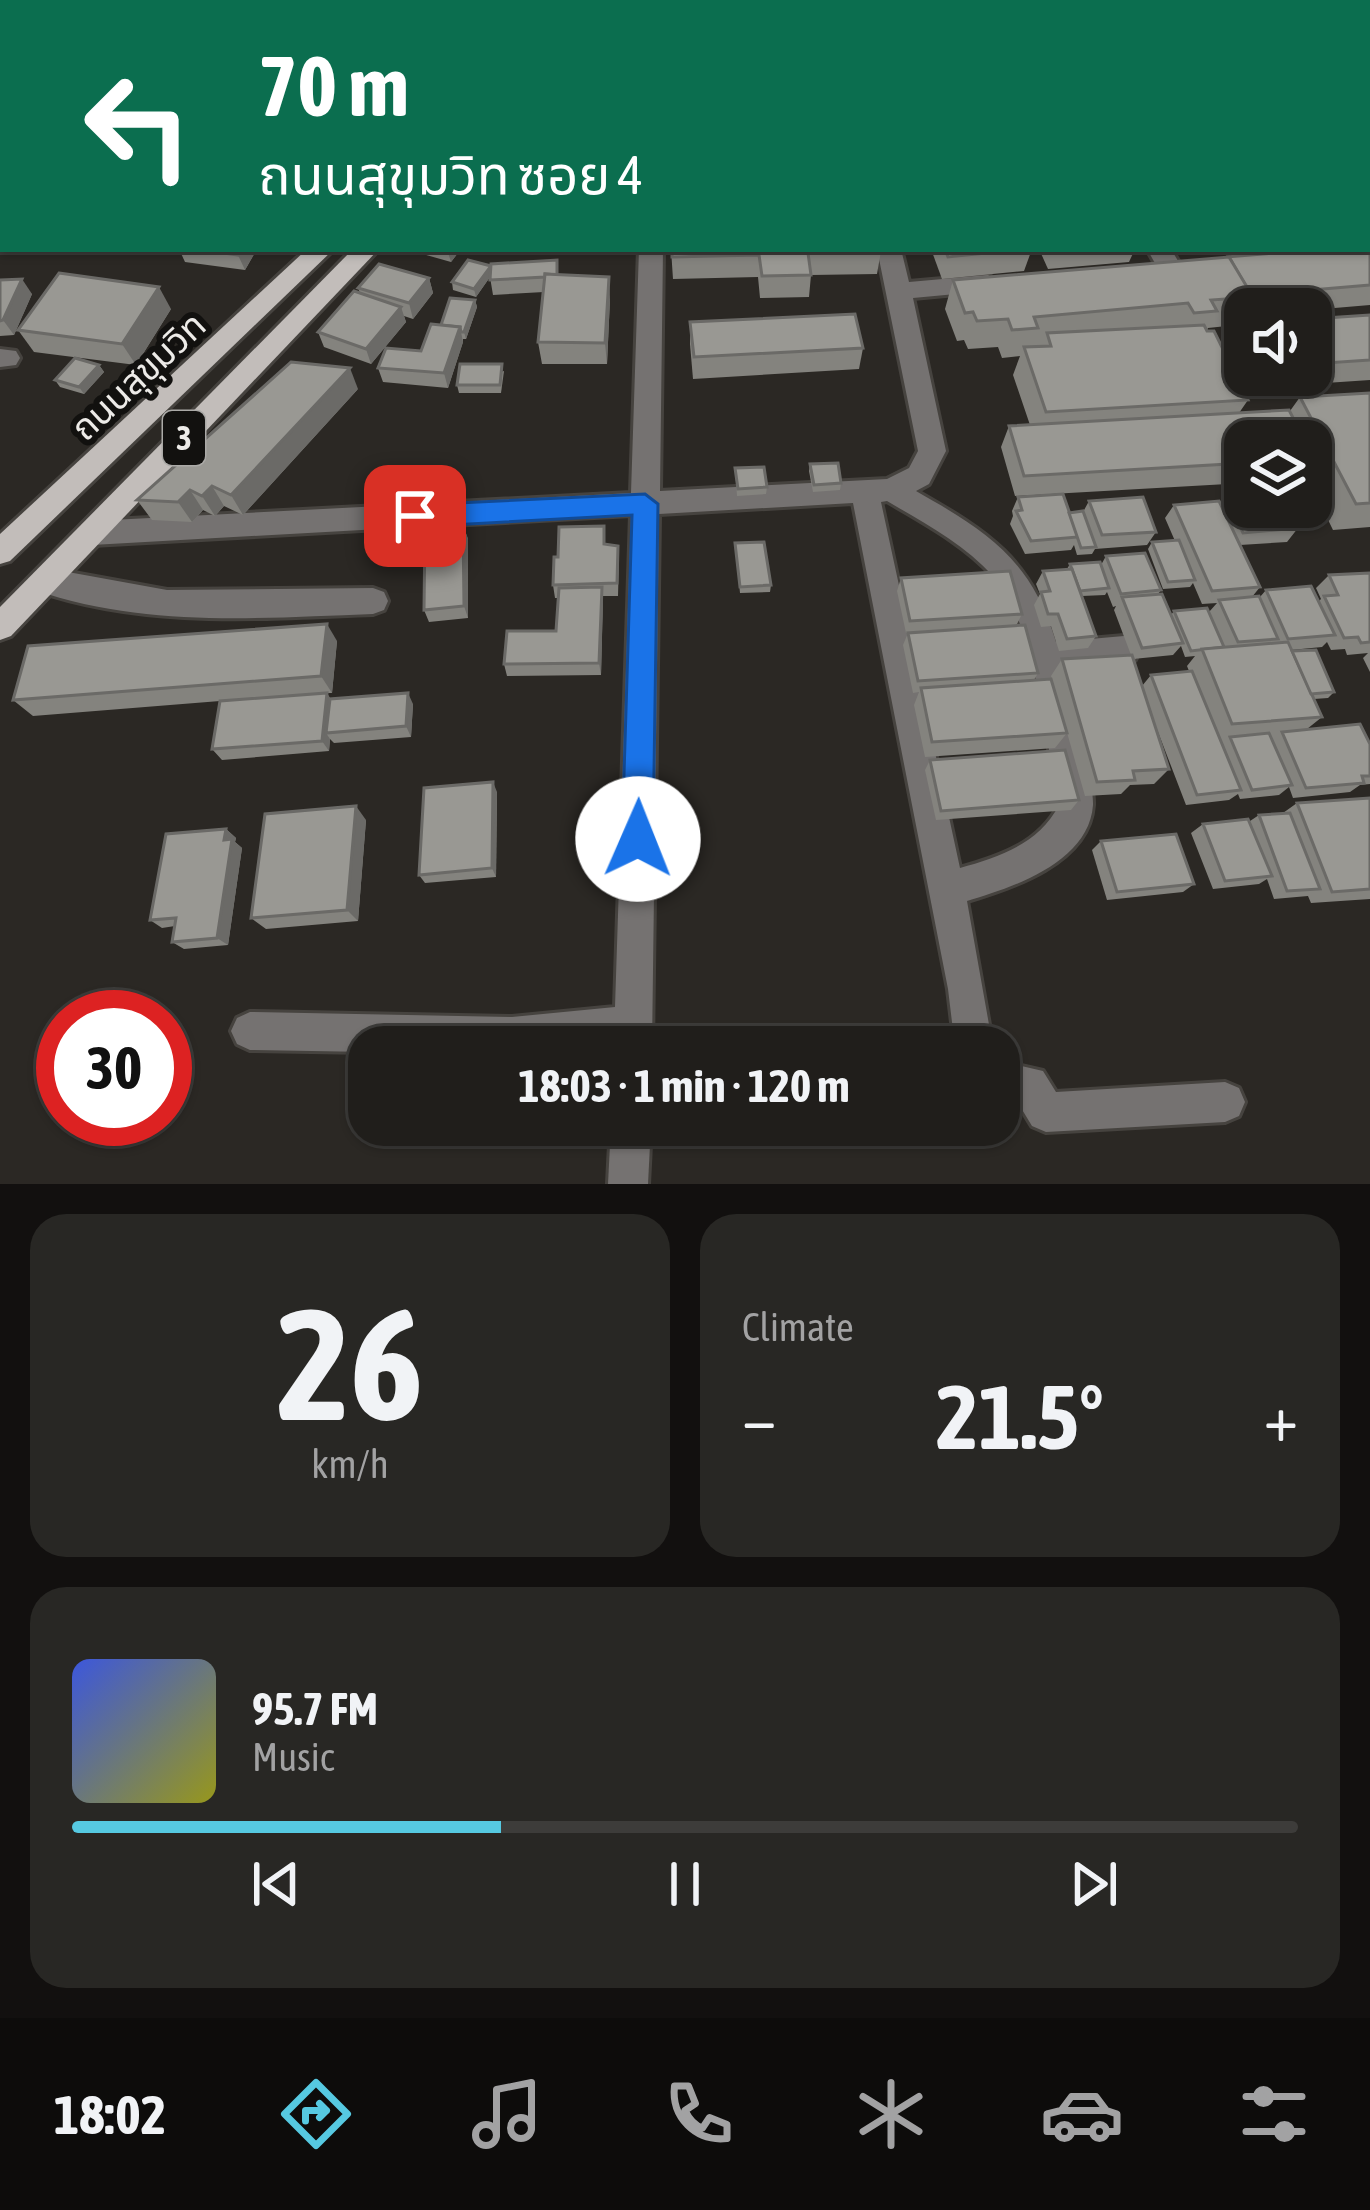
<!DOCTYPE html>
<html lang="en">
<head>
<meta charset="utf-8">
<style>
	body { margin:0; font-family:"Asap Condensed","Noto Sans Thai",sans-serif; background:#282724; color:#f1f3f6; height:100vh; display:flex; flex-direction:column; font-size:45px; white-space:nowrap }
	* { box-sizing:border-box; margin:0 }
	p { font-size:39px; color:#a2a2a3 }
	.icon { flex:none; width:66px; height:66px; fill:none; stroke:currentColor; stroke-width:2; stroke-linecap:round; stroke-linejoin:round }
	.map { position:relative; height:1184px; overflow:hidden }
	.side { display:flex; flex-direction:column; gap:30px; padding:30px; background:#12100f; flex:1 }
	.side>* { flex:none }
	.banner { position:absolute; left:0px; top:0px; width:1371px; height:252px; box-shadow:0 3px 9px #0004,0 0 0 3px #3d3c3a; background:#0b6e4f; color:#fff; overflow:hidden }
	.controls { position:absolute; left:1224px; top:288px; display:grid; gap:24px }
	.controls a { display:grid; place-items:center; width:108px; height:108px; border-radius:24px; background:#201e1b; box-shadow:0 3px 9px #0004,0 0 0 3px #3d3c3a; font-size:60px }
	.speed { position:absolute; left:36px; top:990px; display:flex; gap:24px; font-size:60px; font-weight:700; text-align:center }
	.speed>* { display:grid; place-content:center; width:156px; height:156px; border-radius:50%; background:#201e1b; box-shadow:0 3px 9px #0004,0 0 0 3px #3d3c3a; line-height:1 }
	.speed .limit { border:18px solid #d22; background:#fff; color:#111 }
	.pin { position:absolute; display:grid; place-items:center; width:102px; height:102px; color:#fff; margin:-51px; border-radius:24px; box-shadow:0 6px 18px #0006 }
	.me { position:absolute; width:132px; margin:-66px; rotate:1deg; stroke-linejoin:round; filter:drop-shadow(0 0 9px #0008) }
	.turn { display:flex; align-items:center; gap:42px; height:252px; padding:0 60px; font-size:54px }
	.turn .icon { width:156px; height:156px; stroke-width:2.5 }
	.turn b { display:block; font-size:84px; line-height:102px }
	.big { font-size:90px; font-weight:700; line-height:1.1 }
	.side .widget { flex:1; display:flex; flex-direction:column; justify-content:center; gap:18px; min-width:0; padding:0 42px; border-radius:36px; background:#282724 }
	.side .dial { align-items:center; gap:0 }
	.dial b { font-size:156px; line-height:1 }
	.song { display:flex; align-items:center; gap:36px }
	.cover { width:144px; height:144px; border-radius:18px; background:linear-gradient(135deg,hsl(230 70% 55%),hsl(60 70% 35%)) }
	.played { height:12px; border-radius:6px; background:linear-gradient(90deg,#56c9e1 35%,#3d3c3a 35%) }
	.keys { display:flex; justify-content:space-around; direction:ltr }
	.heat { display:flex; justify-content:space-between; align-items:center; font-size:66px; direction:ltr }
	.side .tiles { flex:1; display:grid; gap:30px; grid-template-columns:1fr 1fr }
	.widget:last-child { grid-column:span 2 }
	.trip { position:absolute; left:348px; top:1026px; width:672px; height:120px; border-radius:36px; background:#201e1b; box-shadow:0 3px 9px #0004,0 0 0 3px #3d3c3a; font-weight:700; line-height:120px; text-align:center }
	.tabs { display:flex; height:192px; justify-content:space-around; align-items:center; background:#0d0c0b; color:#a2a2a3 }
	.tabs .icon { width:84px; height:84px }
	.tabs .current { color:#56c9e1 }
	.tabs b { font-size:54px; color:#f1f3f6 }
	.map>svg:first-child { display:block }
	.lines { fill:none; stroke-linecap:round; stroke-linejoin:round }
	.minor-casing { stroke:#46433f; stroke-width:6 }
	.major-casing { stroke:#46433f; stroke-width:6 }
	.minor { fill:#757271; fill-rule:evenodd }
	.major { fill:#c2bdba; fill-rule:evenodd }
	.wall { fill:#84837e; fill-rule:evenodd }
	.shaded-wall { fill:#6b6a67 }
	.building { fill:#999893; stroke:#6b6a67; stroke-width:3 }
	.route { fill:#1a73e8; stroke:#114b97; stroke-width:3 }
	.labels { text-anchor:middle; stroke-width:12; stroke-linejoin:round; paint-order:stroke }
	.shield { fill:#12110f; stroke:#abaaa7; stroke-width:3 }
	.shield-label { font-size:33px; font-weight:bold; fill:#edebe8 }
	.street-label { font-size:36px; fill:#edebe8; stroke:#12110f }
</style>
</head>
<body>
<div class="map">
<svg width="1370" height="1184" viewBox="0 0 1370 1184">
	<rect width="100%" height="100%" fill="#2b2824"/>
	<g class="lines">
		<defs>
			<g id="minor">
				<path d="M65 0H85L64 3Z"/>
				<rect x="646" y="0" width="20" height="3"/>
				<path d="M896 0H916L917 3H897Z"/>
				<rect x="0" y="90" width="3" height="12"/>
				<path d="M3 164V183L0 184V165Z"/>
				<path d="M639 249H663L660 491 887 479 909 468 918 451 877 249H901L909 282 988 275 1000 283 988 291 913 298 946 451 929 484 916 491C988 532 1031 559 1056 642L1124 636 1135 640 1140 650 1135 660 1063 669C1070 698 1094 780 1093 805 1089 863 1011 888 967 901L993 1047H955L948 989 853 503 659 514 652 1047H369V1052L250 1050 237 1044 231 1031 237 1018 250 1012 512 1017 615 1007 631 515 92 545 82 541 78 533 82 525 92 521 631 493ZM887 501C924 523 964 544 993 576 1035 621 1046 743 1059 805 1039 844 999 857 960 868L881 502Z"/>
				<path d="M1147 249H1171L1181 266 1178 272H1160Z"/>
				<path d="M0 349 16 351 20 358 16 365 0 367Z"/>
				<path d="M46 568 167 590 373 588 384 592 388 601 384 610 373 614C260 618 144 628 35 590L31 581 35 572Z"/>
				<path d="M999 1061 1043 1071 1056 1092 1225 1082 1239 1088 1245 1102 1239 1116 1225 1122 1046 1132 1032 1126 1018 1103 999 1099Z"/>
				<path d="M611 1125H651L648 1184H608Z"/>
			</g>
			<g id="major">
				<path d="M499 0H519L498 3Z"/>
				<path d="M533 0H553L532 3Z"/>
				<path d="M307 249H334L10 561 0 564V534Z"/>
				<path d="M353 249H379L11 636 0 640V607Z"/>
			</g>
		</defs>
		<use href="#minor" class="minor-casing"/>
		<use href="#major" class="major-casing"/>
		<use href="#minor" class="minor"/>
		<use href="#major" class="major"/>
	</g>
	<g class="wall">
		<path d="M81 0H475L474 3H82Z"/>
		<path d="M757 0H792V3H758Z"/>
		<path d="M975 0H1027L1026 2 1039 3H975Z"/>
		<path d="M1082 0H1127L1126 3H1084Z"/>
		<path d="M1180 0H1267L1266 3H1182Z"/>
		<path d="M1309 0H1370V15H1368V3H1311Z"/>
		<path d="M1370 245V305L1311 310 1245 309V316H1241L1236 325 1208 328 1207 330 1248 400 1239 413 1290 411 1300 397 1370 393V527L1333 530 1311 485V441H1245V483L1015 496 1001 447 1009 426 1030 425 1013 375 1020 356 1002 358 998 347 968 349 964 340 957 341 945 309 953 280Z"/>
		<path d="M179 249H257L245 270 185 262Z"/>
		<path d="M405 249H461L451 262Z"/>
		<path d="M671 249 881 251 877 274 811 275 809 297 760 298 758 277 673 279Z"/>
		<path d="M931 249H1032L1024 271 942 279Z"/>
		<path d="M1039 249H1135L1129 262 1048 269Z"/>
		<path d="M557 260 558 275 610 299 607 364H542L538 342 544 292 493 295 490 277 476 297 453 290 452 282 490 266Z"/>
		<path d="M429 278 433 293 413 319 404 316 406 322 371 364 324 347 318 332 360 293 358 288Z"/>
		<path d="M0 280 32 294 14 335 0 336Z"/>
		<path d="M475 300 477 307 466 339H463V342L448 388 383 382 378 368 421 351 441 325Z"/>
		<path d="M171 309 136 365 34 352 18 330Z"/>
		<path d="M1370 315V380L1266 387 1259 375H1311V319Z"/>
		<path d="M690 322 863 348 859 369 693 379 690 344Z"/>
		<path d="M99 365 104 372 84 394 60 387 55 380Z"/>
		<path d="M504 371 501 393H459L457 385Z"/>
		<path d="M358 389 243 515 224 506 215 516 203 510 192 522 152 520 137 500Z"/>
		<path d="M810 464 841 483 840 490 813 492 809 471Z"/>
		<path d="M735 468 767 487 766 494 737 496Z"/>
		<path d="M1018 497 1069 513 1083 512 1089 501 1156 532 1147 545 1095 549 1092 554 1077 555 1074 545 1071 550 1025 554 1010 524 1013 516 1012 511Z"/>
		<path d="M1229 503 1245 507H1309L1306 511 1311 521 1305 527 1298 528 1287 542 1240 545 1260 587 1252 597H1260L1266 590 1319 601 1321 599 1316 588 1329 575 1370 573V672L1363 658 1368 653 1347 655 1345 649 1331 650 1327 642 1322 647 1291 650 1334 692 1328 698 1314 699 1322 717 1307 729 1370 744V784L1360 785 1350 792 1293 798 1289 787 1279 795 1240 799 1238 794 1229 800 1186 805 1148 706 1169 769 1154 784 1130 785 1121 794 1085 796 1051 676 1062 659 1131 655 1114 610 1116 606 1113 607 1107 592 1105 595 1082 596 1096 636 1088 648 1059 651 1051 626 1041 627 1034 605 1040 594 1036 584 1043 571 1067 569 1070 564 1101 565 1106 556 1161 590 1158 594 1171 615 1174 611 1209 612 1217 603 1202 604 1193 583 1190 587 1163 589 1148 549 1152 542 1175 541 1165 518 1174 505 1224 510ZM1181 646 1185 657 1195 656 1187 666 1189 671 1151 675 1142 686 1133 659 1173 655Z"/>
		<path d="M463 525 468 539V618L429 622 424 610Z"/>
		<path d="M735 543 771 585 770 592 740 593Z"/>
		<path d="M606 544 618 546 619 559 618 596H603L601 675 507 676 504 664 556 631 558 598H555L553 585Z"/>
		<path d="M901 578 1022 614 1016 626 1038 673 1034 680 1067 733 1055 748 925 757 914 705 919 692 913 693 903 645 908 633H906L897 591Z"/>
		<path d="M337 641 332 693H327L330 699 413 704 411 737 334 743 330 739 329 751 222 760 212 749 220 701 33 716 13 700Z"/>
		<path d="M930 760 1079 800 1071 810 936 820 925 770Z"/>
		<path d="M497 792 496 877 425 883 419 875Z"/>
		<path d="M1370 798V899L1311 903 1308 896 1274 899 1267 879 1259 884 1213 889 1191 833 1203 824 1250 821 1259 815 1283 813 1297 803Z"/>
		<path d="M366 820 358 921 266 929 251 918Z"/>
		<path d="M226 829 236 838 235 842 242 848 228 945 184 949 172 942 175 926 162 928 150 920Z"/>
		<path d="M1101 841 1194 884 1183 892 1107 900 1092 850Z"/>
	</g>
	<g class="shaded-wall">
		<path d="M241 249H257L245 270 238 255Z"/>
		<path d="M447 249H461L451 262Z"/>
		<path d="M491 266 492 274 476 297 474 289Z"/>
		<path d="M609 277 610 299 607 364 605 343Z"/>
		<path d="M429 278 433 293 413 319 409 303Z"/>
		<path d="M22 279 32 294 14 335 3 320Z"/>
		<path d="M159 287 171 309 136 365 122 344Z"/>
		<path d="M475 300 477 307 466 339 464 332Z"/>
		<path d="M401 307 406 322 371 364 366 349Z"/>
		<path d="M460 327 463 342 448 388 444 373Z"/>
		<path d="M99 365 104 372 84 394 79 387Z"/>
		<path d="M350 368 358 389 243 515 231 495Z"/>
		<path d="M212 486 224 506 215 516 202 496Z"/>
		<path d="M190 490 203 510 192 522 178 502Z"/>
		<path d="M463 525 468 539V618L464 606Z"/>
		<path d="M602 587 603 600 601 675 599 663Z"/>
		<path d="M327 624 337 641 332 693 321 676Z"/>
		<path d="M327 693 334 704 326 733 330 739 329 751 322 741Z"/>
		<path d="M408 693 413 704 411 737 406 726Z"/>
		<path d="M493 782 497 792 496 877 492 868Z"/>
		<path d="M356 806 366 820 358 921 347 910Z"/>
		<path d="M226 829 236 838 235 842 242 848 228 945 217 938Z"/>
	</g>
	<g class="building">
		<rect x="572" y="0" width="54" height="3"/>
		<path d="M821 0H872L873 3H822Z"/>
		<path d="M960 0 961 3H924L923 1Z"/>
		<path d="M1243 0H1263L1265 3H1246Z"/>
		<path d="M1349 0H1370V7H1368V3H1351Z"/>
		<path d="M1370 31V59H1368V32Z"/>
		<path d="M1368 110 1370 112V145H1368Z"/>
		<path d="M1370 245V285L1251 295 1229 257H1226L1326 249H1368V246Z"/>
		<path d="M197 249H241L238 255Z"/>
		<path d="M672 249H881V251L808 253 811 275 762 276 759 255 672 257Z"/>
		<path d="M945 249H1024L948 257Z"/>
		<path d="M1229 257 1253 297 1211 300 1217 311 1194 313 1188 303 1034 317 1038 328 1012 330 1008 319 977 321 973 312 965 313 953 280Z"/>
		<path d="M468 260 491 266 474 289 452 282Z"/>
		<path d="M557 260V275L545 274V277L490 280 491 264Z"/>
		<path d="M379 264 429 278 409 303 358 288Z"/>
		<path d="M59 273 159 287 122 344 18 330Z"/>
		<path d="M545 274 609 277 605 343 538 342Z"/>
		<path d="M22 279 3 320 0 321V280Z"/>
		<path d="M354 291 401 307 366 349 318 332Z"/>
		<path d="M450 298 475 300 464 332H461L460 327 441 325Z"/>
		<path d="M855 314 863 348 694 357 690 322Z"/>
		<path d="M1370 315V360L1311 364V319Z"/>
		<path d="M431 324 460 327 444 373 378 368 386 348 421 351Z"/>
		<path d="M1204 325 1207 331H1214L1248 400 1046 412 1024 347 1051 346 1047 333Z"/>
		<path d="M75 358 99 365 79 387 55 380Z"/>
		<path d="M291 362 350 368 231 495 212 486 202 496 190 490 178 502 137 500Z"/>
		<path d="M460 364H502L500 385H457Z"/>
		<path d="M1370 393V503L1356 504 1300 397Z"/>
		<path d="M1289 410 1305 441H1245V463L1024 476 1009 426Z"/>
		<path d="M838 463 841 483 814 485 810 464Z"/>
		<path d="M764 467 767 487 738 489 735 468Z"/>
		<path d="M1063 494 1078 537 1031 541 1016 511 1022 510 1018 497Z"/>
		<path d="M1143 497 1156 532 1102 535 1089 501Z"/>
		<path d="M1219 501 1260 587 1212 591 1174 505Z"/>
		<path d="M1245 502V507H1288L1298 528 1243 533 1229 503Z"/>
		<path d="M1305 509 1311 521 1295 522 1289 511Z"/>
		<path d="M1083 511 1096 547 1081 548 1069 513Z"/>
		<path d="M463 525 464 606 424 610 425 529Z"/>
		<path d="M604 526V544L618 546 617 583 553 585 554 557H558L559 527Z"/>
		<path d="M1179 540 1195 580 1168 582 1152 542Z"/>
		<path d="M764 542 771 585 740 587 735 543Z"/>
		<path d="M1145 553 1161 590 1121 594 1106 556Z"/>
		<path d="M1100 562 1109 588 1080 591 1070 564Z"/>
		<path d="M1072 569 1096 636 1067 639 1058 614H1048L1041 592 1050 591 1043 571Z"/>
		<path d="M1010 571 1022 614 910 621 901 578Z"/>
		<path d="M1370 573V642L1361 643 1358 637 1344 638 1324 596 1338 595 1329 575Z"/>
		<path d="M1311 586 1335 635 1288 639 1266 590Z"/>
		<path d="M602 587 599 663 504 664 507 631H556L559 588Z"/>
		<path d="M1162 594 1183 643 1142 648 1122 597Z"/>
		<path d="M1259 596 1278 639 1238 642 1219 600Z"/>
		<path d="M1207 608 1224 647 1191 651 1174 611Z"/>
		<path d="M327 624 321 676 13 700 28 646Z"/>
		<path d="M1025 625 1038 673 918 681 908 633Z"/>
		<path d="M1288 642 1322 717 1232 724 1202 649Z"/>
		<path d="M1316 650 1334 692 1311 694 1292 651Z"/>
		<path d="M1132 655 1169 769 1133 771 1135 780 1097 782 1062 659Z"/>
		<path d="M1192 671 1241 790 1197 795 1151 675Z"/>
		<path d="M1051 679 1067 733 932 742 921 688Z"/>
		<path d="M327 693 322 741 212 749 220 701Z"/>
		<path d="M408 693 406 726 326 733 330 699Z"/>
		<path d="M1360 724 1370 744V776H1362L1364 783 1306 788 1282 732Z"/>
		<path d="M1269 733 1292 785 1252 790 1230 737Z"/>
		<path d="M1065 750 1079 800 941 811 930 760Z"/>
		<path d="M493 782 492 868 419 875 424 788Z"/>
		<path d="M1370 798V889L1332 892 1297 803Z"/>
		<path d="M356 806 347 910 251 918 265 814Z"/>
		<path d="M1290 813 1320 889 1287 891 1259 815Z"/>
		<path d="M1248 819 1272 876 1225 881 1203 824Z"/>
		<path d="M226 829 224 840 232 839 217 938 172 942 176 918 150 920 166 834Z"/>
		<path d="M1176 834 1194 884 1117 892 1101 841Z"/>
	</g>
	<path class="route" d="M645 494 658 504 653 839 649 850 638 854 627 850 622 839 632 515 415 527 402 516 415 505Z"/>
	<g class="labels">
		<rect class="shield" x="163" y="411" width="42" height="54" rx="9"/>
		<g class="shield-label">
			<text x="184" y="450">3</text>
		</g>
		<g class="street-label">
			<text transform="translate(138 376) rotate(-43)" y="13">ถนนสุขุมวิท</text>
		</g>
	</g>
</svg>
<div class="controls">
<a><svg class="icon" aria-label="sound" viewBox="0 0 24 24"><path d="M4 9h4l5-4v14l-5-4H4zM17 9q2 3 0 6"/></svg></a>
<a><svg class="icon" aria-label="layers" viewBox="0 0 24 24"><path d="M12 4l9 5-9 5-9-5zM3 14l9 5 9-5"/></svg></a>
</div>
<div class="speed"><div class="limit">30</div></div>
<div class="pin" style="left:415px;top:516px;background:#d93025"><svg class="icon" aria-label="arrive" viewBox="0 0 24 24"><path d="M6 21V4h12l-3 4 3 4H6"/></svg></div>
<svg class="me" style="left:638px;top:839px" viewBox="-20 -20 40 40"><circle r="19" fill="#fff"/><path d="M0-13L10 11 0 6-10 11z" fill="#1a73e8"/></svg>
<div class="trip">18:03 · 1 min · 120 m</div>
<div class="banner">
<div class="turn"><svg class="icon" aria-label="left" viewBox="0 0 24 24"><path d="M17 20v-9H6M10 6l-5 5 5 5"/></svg><div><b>70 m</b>ถนนสุขุมวิท ซอย 4</div></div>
</div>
</div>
<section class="side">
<div class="tiles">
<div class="widget dial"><b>26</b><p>km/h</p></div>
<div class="widget"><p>Climate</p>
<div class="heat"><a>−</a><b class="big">21.5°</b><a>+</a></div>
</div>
<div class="widget">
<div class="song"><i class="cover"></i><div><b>95.7 FM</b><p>Music</p></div></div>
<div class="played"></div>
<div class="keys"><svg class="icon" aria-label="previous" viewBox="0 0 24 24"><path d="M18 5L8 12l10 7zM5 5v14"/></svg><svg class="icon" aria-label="pause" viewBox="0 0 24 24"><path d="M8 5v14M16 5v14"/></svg><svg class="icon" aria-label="next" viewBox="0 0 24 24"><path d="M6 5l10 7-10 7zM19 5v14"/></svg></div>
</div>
</div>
</section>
<nav class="tabs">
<b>18:02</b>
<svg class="icon current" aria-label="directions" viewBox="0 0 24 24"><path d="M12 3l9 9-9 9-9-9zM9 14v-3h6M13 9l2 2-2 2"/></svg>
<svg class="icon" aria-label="music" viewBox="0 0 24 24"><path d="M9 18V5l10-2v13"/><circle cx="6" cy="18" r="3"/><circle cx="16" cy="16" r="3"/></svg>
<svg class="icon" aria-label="phone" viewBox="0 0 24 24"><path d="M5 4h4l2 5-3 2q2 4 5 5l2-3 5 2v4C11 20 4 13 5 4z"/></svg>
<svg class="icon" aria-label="climate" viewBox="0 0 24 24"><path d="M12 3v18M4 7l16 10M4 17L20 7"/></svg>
<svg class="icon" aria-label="car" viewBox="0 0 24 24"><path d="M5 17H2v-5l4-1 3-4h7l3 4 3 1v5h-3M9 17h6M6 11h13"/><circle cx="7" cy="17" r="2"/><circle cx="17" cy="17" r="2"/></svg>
<svg class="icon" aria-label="filters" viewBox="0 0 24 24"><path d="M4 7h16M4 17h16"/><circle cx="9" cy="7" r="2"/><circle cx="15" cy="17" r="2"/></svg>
</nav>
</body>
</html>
